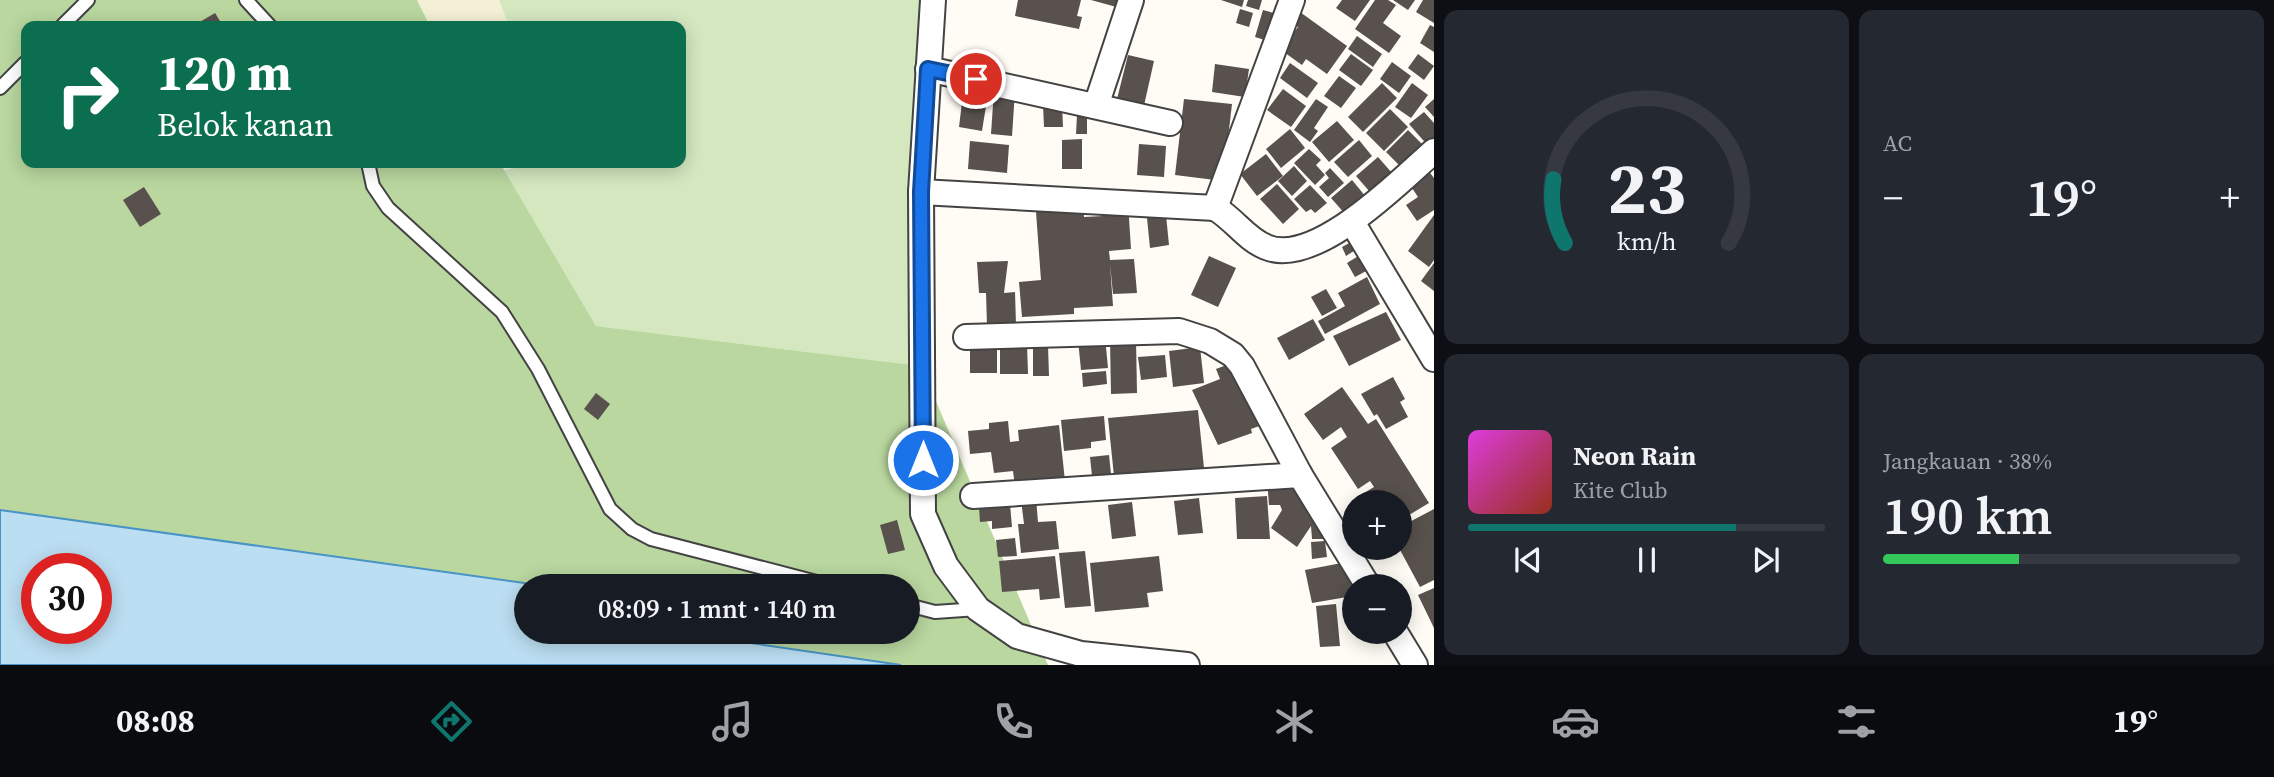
<!DOCTYPE html>
<html lang="id">
<head>
<meta charset="utf-8">
<style>
	body { margin:0; font-family:"Source Serif 4",serif; background:#242831; color:#f1f3f6; height:100vh; display:flex; flex-direction:column; font-size:26px; white-space:nowrap }
	* { box-sizing:border-box; margin:0 }
	p { font-size:23px; color:#9ea1a6 }
	.icon { flex:none; width:38px; height:38px; fill:none; stroke:currentColor; stroke-width:2; stroke-linecap:round; stroke-linejoin:round }
	.map { position:relative; flex:1; overflow:hidden }
	.sheet { display:flex; flex-direction:column; gap:10px; padding:10px; background:#0d0f14; width:840px }
	.sheet>* { flex:none }
	.guide { position:absolute; left:21px; top:21px; width:665px; height:147px; border-radius:14px; box-shadow:0 4px 18px #0003; background:#0b6e4f; color:#fff; overflow:hidden }
	.buttons { position:absolute; left:1342px; top:490px; display:grid; gap:14px }
	.buttons a { display:grid; place-items:center; width:70px; height:70px; border-radius:50%; background:#171b24; box-shadow:0 4px 18px #0003; font-size:35px }
	.speed { position:absolute; left:21px; top:553px; display:flex; gap:14px; font-size:35px; font-weight:700; text-align:center }
	.speed>* { display:grid; place-content:center; width:91px; height:91px; border-radius:50%; background:#171b24; box-shadow:0 4px 18px #0003; line-height:1 }
	.speed .limit { border:10px solid #d22; background:#fff; color:#111 }
	.pin { position:absolute; display:grid; place-items:center; width:60px; height:60px; color:#fff; margin:-30px; border:4px solid #fff; border-radius:50%; box-shadow:0 2px 7px #0007 }
	.me { position:absolute; width:77px; margin:-38px; rotate:0deg; stroke-linejoin:round; filter:drop-shadow(0 0 5px #0008) }
	.turn { display:flex; align-items:center; gap:24px; height:147px; padding:0 21px; font-size:32px }
	.turn .icon { width:91px; height:91px; stroke-width:2.5 }
	.turn b { display:block; font-size:49px; line-height:60px }
	.big { font-size:52px; font-weight:600; line-height:1.1 }
	.sheet .card { flex:1; display:flex; flex-direction:column; justify-content:center; gap:10px; min-width:0; padding:0 24px; border-radius:14px; background:#242831 }
	.sheet .dial { align-items:center; gap:0 }
	.dial svg { height:182px; overflow:visible; fill:none; stroke:#363941; stroke-width:7; stroke-linecap:round; text-anchor:middle }
	.dial text { fill:#f1f3f6; stroke:none }
	.song { display:flex; align-items:center; gap:21px }
	.cover { width:84px; height:84px; border-radius:10px; background:linear-gradient(135deg,hsl(300 70% 55%),hsl(10 70% 35%)) }
	.played { height:7px; border-radius:4px; background:linear-gradient(90deg,#0f766e 75%,#363941 75%) }
	.keys { display:flex; justify-content:space-around; direction:ltr }
	.heat { display:flex; justify-content:space-between; align-items:center; font-size:38px; direction:ltr }
	.charge { height:10px; border-radius:5px; background:linear-gradient(90deg,#34c759 38%,#363941 0) }
	.sheet .tiles { flex:1; display:grid; gap:10px; grid-template-columns:repeat(2,1fr) }
	.trip { position:absolute; left:514px; top:574px; width:406px; height:70px; border-radius:35px; background:#171b24; box-shadow:0 4px 18px #0003; font-weight:600; line-height:70px; text-align:center }
	.menu { display:flex; height:112px; justify-content:space-around; align-items:center; background:#090b0e; color:#9ea1a6 }
	.menu .icon { width:49px; height:49px }
	.menu .active { color:#0f766e }
	.menu b { font-size:32px; color:#f1f3f6 }
	main { display:flex; flex:1; min-height:0 }
	.map>svg:first-child { display:block }
	.farmland { fill:#f3f0d5 }
	.green { fill:#d4e7bf }
	.forest { fill:#b9d79f }
	.water { fill:#bcdef2; stroke:#4894c4; stroke-width:2; fill-rule:evenodd }
	.building { fill:#58514d }
	.lines { fill:none; stroke-linecap:round; stroke-linejoin:round }
	.service-casing { stroke:#434343; stroke-width:16 }
	.minor-casing { stroke:#434343; stroke-width:28 }
	.service { stroke:#fff; stroke-width:12 }
	.minor { stroke:#fff; stroke-width:24 }
	.route-casing { stroke:#114b97; stroke-width:18 }
	.route { stroke:#1a73e8; stroke-width:12 }
</style>
</head>
<body>
<main>
<div class="map">
<svg width="1434" height="665" viewBox="0 0 1434 665">
	<rect width="100%" height="100%" fill="#fefcf4"/>
	<path class="farmland" d="M417 0H499L509 26H430Z"/>
	<path class="green" d="M499 0H932L921 366 596 326 504 170 542 163H681V26H509Z"/>
	<path class="forest" d="M0 0H417L430 26H26V163H500L596 326 921 366 1048 665H901L682 632H908V586H527L0 512Z"/>
	<path class="water" d="M0 510 546 586H527V632H708L730 640 901 665H0ZM37 569H96V628H37Z"/>
	<g class="building">
		<path d="M1018 0H1081L1077 16 1082 17 1079 29 1015 16Z"/>
		<path d="M1091 0H1122L1120 8Z"/>
		<path d="M1221 0H1244L1242 7Z"/>
		<path d="M1248 0H1262L1259 10 1246 6Z"/>
		<path d="M1342 0H1370L1355 21 1336 8Z"/>
		<path d="M1375 0H1388L1396 5 1383 23 1401 36 1389 53 1355 29Z"/>
		<path d="M1393 0H1415L1408 10Z"/>
		<path d="M1423 0H1434V23L1416 12Z"/>
		<path d="M1240 9 1253 13 1249 27 1236 23Z"/>
		<path d="M1263 10 1277 14 1268 41 1255 37Z"/>
		<path d="M1300 12 1347 46 1327 74 1306 59 1302 65 1281 50 1298 27 1292 23Z"/>
		<path d="M215 13 223 26H193Z"/>
		<path d="M1430 25 1434 27V52L1420 43Z"/>
		<path d="M1357 36 1382 54 1373 67 1348 49Z"/>
		<path d="M1351 54 1373 70 1361 86 1339 70Z"/>
		<path d="M1418 54 1434 66 1424 80 1408 68Z"/>
		<path d="M1128 55 1154 61 1143 110 1116 103Z"/>
		<path d="M1392 62 1411 76 1399 93 1380 79Z"/>
		<path d="M1290 63 1318 83 1307 98 1280 78Z"/>
		<path d="M1215 64 1249 69 1245 97 1212 92Z"/>
		<path d="M1339 76 1356 88 1341 108 1324 96Z"/>
		<path d="M1382 83 1397 98 1363 132 1348 117Z"/>
		<path d="M1412 83 1428 95 1411 118 1395 107Z"/>
		<path d="M1283 89 1306 106 1291 127 1267 110Z"/>
		<path d="M994 90 1015 91 1012 136 991 134Z"/>
		<path d="M1184 99 1232 104 1223 181 1175 175Z"/>
		<path d="M1316 99 1328 107 1314 128 1318 131 1310 142 1294 130Z"/>
		<path d="M1434 99V117L1425 107Z"/>
		<path d="M962 102 986 106 982 131 959 127Z"/>
		<path d="M1062 104 1063 127H1044L1043 105Z"/>
		<path d="M1390 109 1408 127 1384 151 1366 133Z"/>
		<path d="M1424 112 1434 123V143L1429 147 1409 124Z"/>
		<path d="M1077 115H1087V134H1076Z"/>
		<path d="M1337 121 1354 140 1329 162 1312 142Z"/>
		<path d="M1290 129 1305 148 1281 168 1266 149Z"/>
		<path d="M1408 130 1424 146 1402 168 1386 152Z"/>
		<path d="M1082 139V169H1062V140Z"/>
		<path d="M1359 140 1372 156 1348 177 1334 162Z"/>
		<path d="M970 141 1009 145 1007 173 968 169Z"/>
		<path d="M1139 144 1166 146 1164 177 1137 175Z"/>
		<path d="M1309 149 1321 160 1316 165 1325 175 1315 185 1294 163Z"/>
		<path d="M1266 154 1283 176 1257 196 1240 174Z"/>
		<path d="M1378 157 1392 173 1370 192 1356 176Z"/>
		<path d="M1294 166 1307 181 1292 196 1278 181Z"/>
		<path d="M1330 168 1344 183 1328 197 1319 187 1329 178 1325 173Z"/>
		<path d="M1427 169 1434 178V210L1417 221 1406 205 1418 197 1408 182Z"/>
		<path d="M1352 180 1366 197 1346 215 1331 198Z"/>
		<path d="M1277 184 1299 209 1283 224 1260 199Z"/>
		<path d="M1310 185 1327 203 1315 213 1311 209 1306 212 1294 199Z"/>
		<path d="M144 187 161 214 140 227 123 200Z"/>
		<path d="M1128 203 1131 249 1109 251 1110 260 1134 259 1137 293 1113 294 1110 264 1113 306 1074 308V314L1022 317 1019 282 1041 280 1036 212 1066 211 1083 204 1084 217 1103 216 1102 205Z"/>
		<path d="M1166 215 1169 245 1150 248 1147 218Z"/>
		<path d="M1434 215V260L1429 267 1408 251Z"/>
		<path d="M1353 241 1357 249 1346 256 1342 247Z"/>
		<path d="M1360 255 1368 270 1355 277 1347 263Z"/>
		<path d="M1209 256 1236 268 1218 307 1191 295Z"/>
		<path d="M1008 261 1004 293 1015 292 1016 325 987 326 986 293H979L977 262Z"/>
		<path d="M1434 263V291L1421 281Z"/>
		<path d="M1367 277 1380 304 1325 334 1318 321 1345 306 1338 293Z"/>
		<path d="M1326 289 1337 308 1322 316 1311 297Z"/>
		<path d="M1386 312 1401 340 1349 366 1333 336Z"/>
		<path d="M1313 319 1325 340 1289 360 1277 338Z"/>
		<path d="M1105 337 1108 368 1081 370 1078 340Z"/>
		<path d="M1110 340H1136L1137 393 1111 394Z"/>
		<rect x="970" y="344" width="27" height="29"/>
		<path d="M1000 344H1027L1028 374H1000Z"/>
		<path d="M1033 346H1048L1049 376H1033Z"/>
		<path d="M1200 347 1204 383 1173 387 1169 351Z"/>
		<path d="M1165 355 1167 377 1141 380 1138 357Z"/>
		<path d="M1237 361 1265 424 1251 429 1252 433 1218 445 1192 390 1220 379 1216 369Z"/>
		<path d="M1106 371 1107 384 1083 387 1082 373Z"/>
		<path d="M1393 377 1405 399 1400 402 1408 417 1386 429 1377 414 1374 416 1361 394Z"/>
		<path d="M1342 387 1368 424 1376 419 1429 503 1409 515 1404 507 1400 509V502H1363L1359 496 1374 487 1370 481 1358 489 1331 448 1347 437 1341 427 1323 440 1304 414Z"/>
		<path d="M596 393 610 404 598 420 584 409Z"/>
		<path d="M1198 410 1204 468 1114 476 1108 418Z"/>
		<path d="M1104 416 1106 440 1091 442V448L1064 451 1061 420Z"/>
		<path d="M1008 421 1010 442 1019 441 1018 430 1059 425 1065 481 1015 486 1013 471 994 473 991 452 970 454 968 431 989 429V423Z"/>
		<path d="M1109 455 1111 474 1092 476 1090 457Z"/>
		<path d="M1290 478 1328 539H1312L1311 526 1297 547 1271 528 1282 510 1280 505H1269L1267 480Z"/>
		<path d="M1267 496 1270 539H1237L1235 498Z"/>
		<path d="M1036 498 1038 522 1056 521 1059 549 1021 553 1018 524H1024L1021 500Z"/>
		<path d="M1199 498 1203 533 1178 535 1174 501Z"/>
		<path d="M1132 502 1136 536 1112 539 1108 505Z"/>
		<path d="M1010 504 1012 527 992 529V521L980 522 979 507Z"/>
		<path d="M1434 509V580L1420 587 1399 548 1400 527Z"/>
		<path d="M897 520 905 550 888 554 880 525Z"/>
		<path d="M1015 538 1017 556 998 557 996 540Z"/>
		<path d="M1325 541 1327 557 1312 559 1311 542Z"/>
		<path d="M1085 551 1091 606 1065 608 1059 553Z"/>
		<path d="M1055 556 1060 598 1040 600 1039 589 1002 592 999 561Z"/>
		<path d="M1159 556 1163 591 1147 593 1149 607 1095 612 1090 563Z"/>
		<path d="M1347 562 1353 596 1312 603 1305 570Z"/>
		<path d="M1434 588V628L1418 595Z"/>
		<path d="M1336 604 1340 646 1320 647 1316 606Z"/>
	</g>
	<g class="lines">
		<defs>
			<g id="service">
				<path d="M246 0 270 26"/>
				<path d="M62 26 88 0"/>
				<path d="M0 88 26 62"/>
				<path d="M368 163 373 186 388 208 502 312 538 369 610 509 632 529 651 539 832 586"/>
				<path d="M908 605 935 612 978 609"/>
			</g>
			<g id="minor">
				<path d="M933 0 921 192 923 514 946 566 978 609 1017 636 1081 654 1187 665"/>
				<path d="M1292 0 1215 208C1234 219 1246 239 1266 247 1315 268 1400 181 1434 151"/>
				<path d="M928 69 1170 123"/>
				<path d="M1096 106 1131 0"/>
				<path d="M921 192 1215 208"/>
				<path d="M1352 222 1434 359"/>
				<path d="M966 337 1179 331 1210 341 1233 355 1242 366 1300 475 1368 586"/>
				<path d="M973 496 1300 475"/>
				<path d="M1395 632 1415 665"/>
			</g>
		</defs>
		<use href="#service" class="service-casing"/>
		<use href="#minor" class="minor-casing"/>
		<use href="#service" class="service"/>
		<use href="#minor" class="minor"/>
	</g>
	<g class="lines">
		<defs>
			<path id="route" d="M923 460 921 192 928 69 976 79"/>
		</defs>
		<use href="#route" class="route-casing"/>
		<use href="#route" class="route"/>
	</g>
</svg>
<div class="buttons">
<a>+</a>
<a>−</a>
</div>
<div class="speed"><div class="limit">30</div></div>
<div class="pin" style="left:976px;top:79px;background:#d93025"><svg class="icon" aria-label="arrive" viewBox="0 0 24 24"><path d="M6 21V4h12l-3 4 3 4H6"/></svg></div>
<svg class="me" style="left:923px;top:460px" viewBox="-20 -20 40 40"><circle r="17" fill="#1a73e8" stroke="#fff" stroke-width="3"/><path d="M0-11L8 9 0 5-8 9z" fill="#fff"/></svg>
<div class="trip">08:09 · 1 mnt · 140 m</div>
<div class="guide">
<div class="turn"><svg class="icon" aria-label="right" viewBox="0 0 24 24"><path d="M7 20v-9h11M14 6l5 5-5 5"/></svg><div><b>120 m</b>Belok kanan</div></div>
</div>
</div>
<section class="sheet">
<div class="tiles">
<div class="card dial"><svg viewBox="0 0 100 80">
<path d="M14 69A42 42 0 1 1 86 69"/>
<path d="M14 69A42 42 0 0 1 9 41" stroke="#0f766e"/>
<text x="50" y="56" font-size="32" font-weight="700">23</text>
<text x="50" y="72" font-size="11">km/h</text>
</svg></div>
<div class="card"><p>AC</p>
<div class="heat"><a>−</a><b class="big">19°</b><a>+</a></div>
</div>
<div class="card">
<div class="song"><i class="cover"></i><div><b>Neon Rain</b><p>Kite Club</p></div></div>
<div class="played"></div>
<div class="keys"><svg class="icon" aria-label="previous" viewBox="0 0 24 24"><path d="M18 5L8 12l10 7zM5 5v14"/></svg><svg class="icon" aria-label="pause" viewBox="0 0 24 24"><path d="M8 5v14M16 5v14"/></svg><svg class="icon" aria-label="next" viewBox="0 0 24 24"><path d="M6 5l10 7-10 7zM19 5v14"/></svg></div>
</div>
<div class="card"><p>Jangkauan · 38%</p><b class="big">190 km</b><div class="charge"></div></div>
</div>
</section>
</main>
<nav class="menu">
<b>08:08</b>
<svg class="icon active" aria-label="directions" viewBox="0 0 24 24"><path d="M12 3l9 9-9 9-9-9zM9 14v-3h6M13 9l2 2-2 2"/></svg>
<svg class="icon" aria-label="music" viewBox="0 0 24 24"><path d="M9 18V5l10-2v13"/><circle cx="6" cy="18" r="3"/><circle cx="16" cy="16" r="3"/></svg>
<svg class="icon" aria-label="phone" viewBox="0 0 24 24"><path d="M5 4h4l2 5-3 2q2 4 5 5l2-3 5 2v4C11 20 4 13 5 4z"/></svg>
<svg class="icon" aria-label="climate" viewBox="0 0 24 24"><path d="M12 3v18M4 7l16 10M4 17L20 7"/></svg>
<svg class="icon" aria-label="car" viewBox="0 0 24 24"><path d="M5 17H2v-5l4-1 3-4h7l3 4 3 1v5h-3M9 17h6M6 11h13"/><circle cx="7" cy="17" r="2"/><circle cx="17" cy="17" r="2"/></svg>
<svg class="icon" aria-label="filters" viewBox="0 0 24 24"><path d="M4 7h16M4 17h16"/><circle cx="9" cy="7" r="2"/><circle cx="15" cy="17" r="2"/></svg>
<b>19°</b>
</nav>
</body>
</html>
